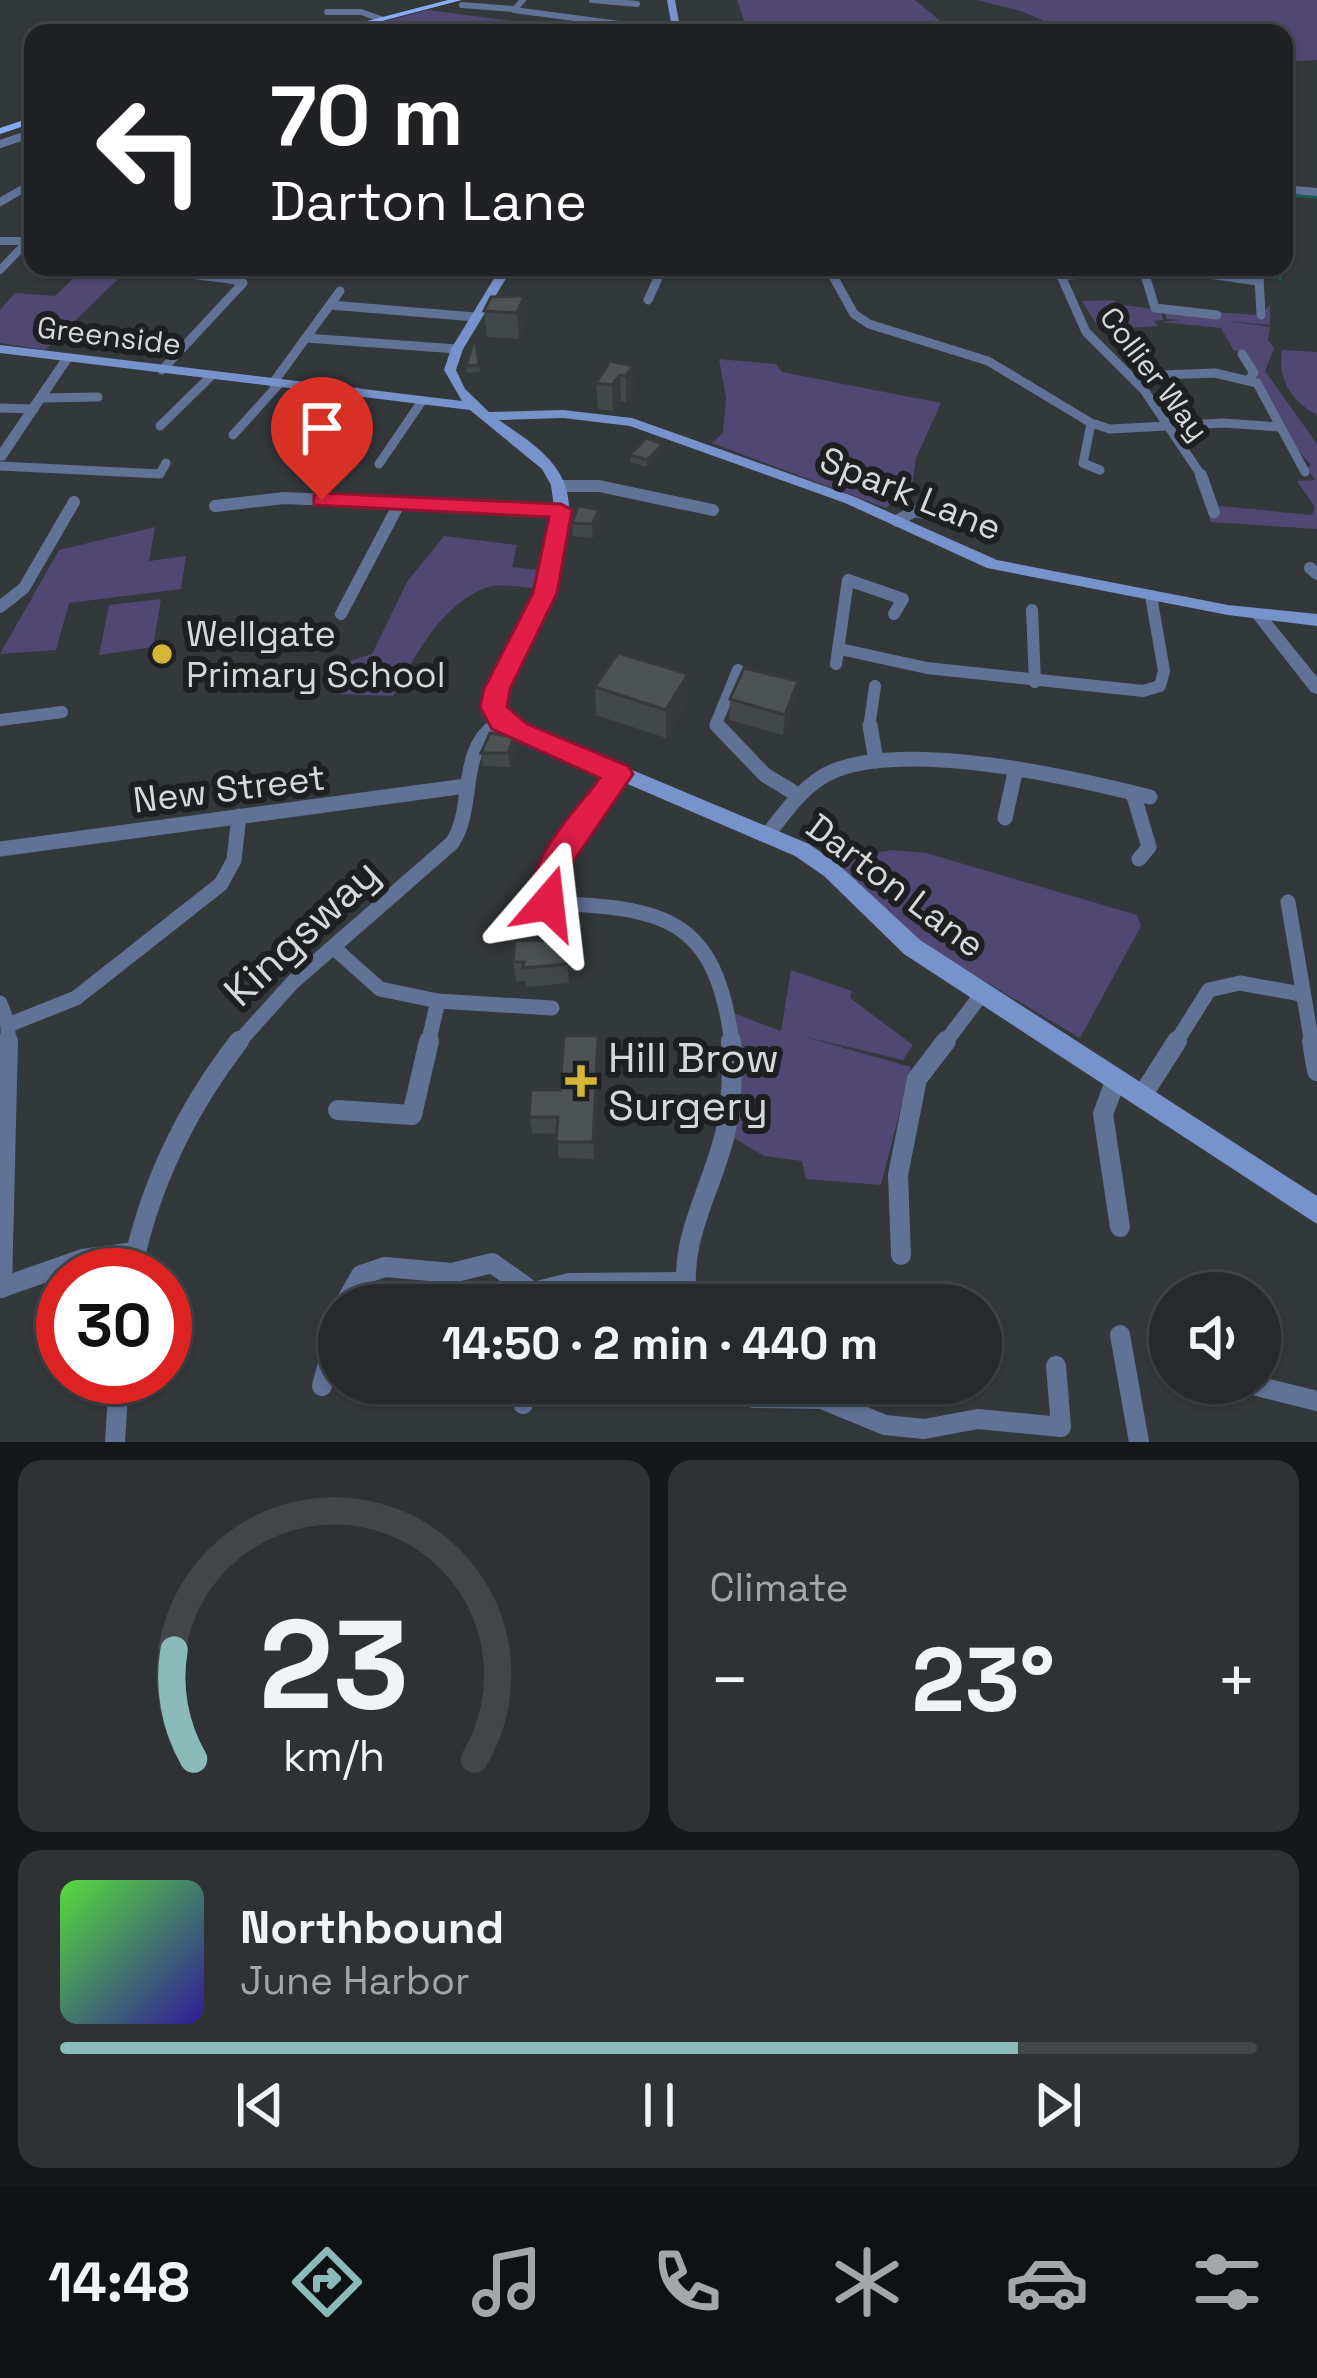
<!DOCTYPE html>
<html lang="en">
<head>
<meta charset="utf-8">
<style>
	body { margin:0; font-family:"Space Grotesk",sans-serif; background:#2e3234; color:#f1f3f6; height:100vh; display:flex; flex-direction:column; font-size:45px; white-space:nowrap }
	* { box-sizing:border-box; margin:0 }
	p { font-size:39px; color:#a4a7a9 }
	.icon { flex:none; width:66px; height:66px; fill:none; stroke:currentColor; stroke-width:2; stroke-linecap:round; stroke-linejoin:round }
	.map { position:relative; height:1442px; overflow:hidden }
	.drawer { display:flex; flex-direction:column; gap:18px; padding:18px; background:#151718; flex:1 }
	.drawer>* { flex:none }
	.guide { position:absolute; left:24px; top:24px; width:1269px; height:252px; border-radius:24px; box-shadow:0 3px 9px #0004,0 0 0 3px #424648; background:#202124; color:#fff; overflow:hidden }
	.buttons { position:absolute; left:1149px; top:1272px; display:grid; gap:24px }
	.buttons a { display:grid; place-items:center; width:132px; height:132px; border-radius:50%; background:#262a2c; box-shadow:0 3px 9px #0004,0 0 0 3px #424648; font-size:60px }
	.speed { position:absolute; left:36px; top:1248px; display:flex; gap:24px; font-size:60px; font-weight:700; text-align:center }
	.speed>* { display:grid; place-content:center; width:156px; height:156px; border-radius:50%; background:#262a2c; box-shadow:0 3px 9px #0004,0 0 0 3px #424648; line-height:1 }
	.speed .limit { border:18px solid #d22; background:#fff; color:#111 }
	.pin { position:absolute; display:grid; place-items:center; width:102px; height:102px; color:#fff; margin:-123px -51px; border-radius:50% 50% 50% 0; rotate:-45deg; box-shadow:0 0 12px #0007 }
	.pin .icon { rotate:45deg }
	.me { position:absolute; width:132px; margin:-66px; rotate:17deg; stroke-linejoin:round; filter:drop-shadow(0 0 9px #0008) }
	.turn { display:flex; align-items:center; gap:42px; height:252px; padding:0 48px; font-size:54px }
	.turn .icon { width:156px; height:156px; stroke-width:2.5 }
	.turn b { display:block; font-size:84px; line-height:102px }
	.big { font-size:90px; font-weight:700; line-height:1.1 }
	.drawer .tile { flex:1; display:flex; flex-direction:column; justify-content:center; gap:18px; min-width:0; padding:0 42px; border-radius:24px; background:#2e3234 }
	.drawer .dial { align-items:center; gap:0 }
	.dial svg { height:312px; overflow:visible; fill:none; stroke:#424648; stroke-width:7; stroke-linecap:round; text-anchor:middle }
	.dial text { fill:#f1f3f6; stroke:none }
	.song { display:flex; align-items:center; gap:36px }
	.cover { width:144px; height:144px; border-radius:18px; background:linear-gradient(135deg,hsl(110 70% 55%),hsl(250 70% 35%)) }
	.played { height:12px; border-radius:6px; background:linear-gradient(90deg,#8bbbb9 80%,#424648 80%) }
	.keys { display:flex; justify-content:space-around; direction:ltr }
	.heat { display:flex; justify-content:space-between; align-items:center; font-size:66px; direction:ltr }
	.drawer .tiles { flex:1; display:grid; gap:18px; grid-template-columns:1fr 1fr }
	.tile:last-child { grid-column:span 2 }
	.trip { position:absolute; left:318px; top:1284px; width:684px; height:120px; border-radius:60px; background:#262a2c; box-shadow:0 3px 9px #0004,0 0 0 3px #424648; font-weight:700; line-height:120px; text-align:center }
	.tab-bar { display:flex; height:192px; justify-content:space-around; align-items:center; background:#0f1112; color:#a4a7a9 }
	.tab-bar .icon { width:84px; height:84px }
	.tab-bar .selected { color:#8bbbb9 }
	.tab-bar b { font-size:54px; color:#f1f3f6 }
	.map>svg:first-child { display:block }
	.green { fill:#504772 }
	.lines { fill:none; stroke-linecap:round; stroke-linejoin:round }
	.stream { stroke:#136257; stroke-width:3 }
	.minor-far5 { stroke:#617297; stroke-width:6 }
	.minor-far4 { stroke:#617297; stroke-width:8 }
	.minor-far3 { stroke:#617297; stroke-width:9 }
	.minor-far2 { stroke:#617297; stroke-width:12 }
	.minor-far1 { stroke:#617297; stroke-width:15 }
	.minor { stroke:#617297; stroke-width:20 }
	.tertiary { fill:#617297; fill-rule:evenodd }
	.secondary { fill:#7892cc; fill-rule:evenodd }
	.primary { fill:#89abf5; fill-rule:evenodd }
	.wall { fill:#424748 }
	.shaded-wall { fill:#363a3b }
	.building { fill:#4d5354; stroke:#363a3b; stroke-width:3 }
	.route { fill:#e11d48; stroke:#92132f; stroke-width:3 }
	.poi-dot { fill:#d3b635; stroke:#1d1f20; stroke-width:4.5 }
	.labels { text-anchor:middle; stroke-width:12; stroke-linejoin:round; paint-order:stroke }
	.far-street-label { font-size:30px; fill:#d6d8da; stroke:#1d1f20 }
	.street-label { font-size:36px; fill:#d6d8da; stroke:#1d1f20 }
	.poi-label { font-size:36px; fill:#d6d8da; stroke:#1d1f20; text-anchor:start }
	.near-street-label { font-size:42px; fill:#d6d8da; stroke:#1d1f20 }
	.near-poi-label { font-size:42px; fill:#d6d8da; stroke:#1d1f20; text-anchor:start }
</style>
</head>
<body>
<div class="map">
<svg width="1317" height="1442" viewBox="0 0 1317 1442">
	<rect width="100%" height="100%" fill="#33383b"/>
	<g class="green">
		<path d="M737 0H915L955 33H748Z"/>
		<path d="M977 0H1317V60L1284 62V33H1061L1069 32 1021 11Z"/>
		<path d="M428 10 572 29 569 33H341Z"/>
		<path d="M78 274 121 276 45 350 0 343V310L15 293 55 296Z"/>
		<path d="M1115 300 1116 304 1160 310 1163 320 1154 321 1158 326 1102 330 1111 327H1098L1082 301Z"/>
		<path d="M1270 305V325L1228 321 1270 327 1268 340 1274 348 1265 371 1317 444V529L1211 522 1208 513 1218 512 1220 506 1312 515 1315 507 1297 481 1315 480 1307 468 1311 465 1296 448 1257 380V373L1244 351H1234L1221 328 1160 322 1182 320 1167 319 1163 309 1260 315Z"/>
		<path d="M1282 350 1317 352V415C1290 400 1278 380 1282 350Z"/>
		<path d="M719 359 776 364 782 372 941 403 916 458 912 486 886 508 712 443 723 433 726 398Z"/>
		<path d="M155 527 149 561 186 556 181 589 69 603 56 650 0 654 59 550Z"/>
		<path d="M444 536 517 545 512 567 538 570 532 588C518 587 498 583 485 588 440 606 415 656 393 696L335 694 350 661 372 654 407 582Z"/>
		<path d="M161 599 153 647 99 655 109 605Z"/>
		<path d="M891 850 926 853 1137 915 1141 926 1080 1038 921 943 886 917 842 867 859 857Z"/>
		<path d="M791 970 852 991 850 998 913 1045 903 1060 802 1036 911 1067 881 1185 806 1179 802 1161 764 1156 734 1138C742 1096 741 1055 733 1013L781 1031Z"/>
	</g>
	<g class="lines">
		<g class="stream">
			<path d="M1284 195 1317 197"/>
			<path d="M1278 267 1280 279"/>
		</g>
		<g class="minor-far5">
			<path d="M523 0 514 10 627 25H675"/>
			<path d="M592 0 637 4"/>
			<path d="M462 5 513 9"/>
			<path d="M327 12H361L381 19"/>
		</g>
		<g class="minor-far4">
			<path d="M0 144 33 133"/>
			<path d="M1284 189 1317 192"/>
			<path d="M0 202 33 183"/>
			<path d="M0 241H28"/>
			<path d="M132 267H163"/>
			<path d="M176 267 194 275 242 281"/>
			<path d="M828 267 836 281"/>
			<path d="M1052 267 1064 281"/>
			<path d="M1258 267 1259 281"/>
			<path d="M0 270 28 241"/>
			<path d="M1143 270 1146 281"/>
			<path d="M1062 276 1164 269 1259 281"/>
			<path d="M657 281 663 267 703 269"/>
		</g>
		<g class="minor-far3">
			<path d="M834 278 854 314 869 324 988 361 1091 423 1110 429 1224 423 1279 427"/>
			<path d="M1062 278 1086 332 1144 390 1203 478"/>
			<path d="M1146 278 1155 308 1217 315"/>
			<path d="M1235 278 1259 281"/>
			<path d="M1259 278 1261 315"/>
			<path d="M648 300 658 278"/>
			<path d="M330 305 475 317"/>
			<path d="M306 338 457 349"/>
			<path d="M1242 354 1254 373 1250 378"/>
			<path d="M162 370 243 283 229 278"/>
			<path d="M1133 376 1215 373 1257 383 1305 472"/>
			<path d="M273 383 340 291"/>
			<path d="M41 398 98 397"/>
			<path d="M0 408 34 409"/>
			<path d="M1091 424 1083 463 1100 470"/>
			<path d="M160 426 211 376"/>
			<path d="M233 435 279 384"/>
			<path d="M310 449 357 392"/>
			<path d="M379 464 422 401"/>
			<path d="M0 466 160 474 166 463"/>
		</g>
		<g class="minor-far2">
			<path d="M1201 475 1214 512"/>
			<path d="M560 486H599L713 510"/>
			<path d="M215 506 284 498 561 510"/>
			<path d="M897 521 914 511 970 520"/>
			<path d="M1310 568 1317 574"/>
			<path d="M0 607 24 588 74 502"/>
			<path d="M1032 610 1035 682"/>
			<path d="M341 614 399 504"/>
			<path d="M840 649 927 668 1143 691 1160 686 1164 671 1151 596"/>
			<path d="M836 664 848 580 903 599 894 614"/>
			<path d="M0 720 62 712"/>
			<path d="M492 728 501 722"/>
			<path d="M720 728 716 724 738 670"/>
			<path d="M869 728 875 686"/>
		</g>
		<g class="minor-far1">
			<path d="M717 725 765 775 798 795"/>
			<path d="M870 725 876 761"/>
			<path d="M618 774 551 870 548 903C661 908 716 914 732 1044"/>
			<path d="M1133 793 1149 847 1139 859"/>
			<path d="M1005 818 1015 773"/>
			<path d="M769 833C787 809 807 781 836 770 914 741 1070 777 1150 797"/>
			<path d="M0 849 466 786"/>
			<path d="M1288 902 1312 1044"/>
			<path d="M334 948 380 989 438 1001 552 1008"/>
			<path d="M0 1003 8 1025V1044"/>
			<path d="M8 1025 76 998 221 884 234 860 239 816"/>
			<path d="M237 1044 293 982 452 843C476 808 457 752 496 725"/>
			<path d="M428 1044 438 1001"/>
			<path d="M944 1044 984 991"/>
			<path d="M1175 1044 1209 990 1240 983 1301 994"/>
		</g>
		<g class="minor">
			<path d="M1312 1041 1317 1071"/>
			<path d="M1116 1079 1103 1114 1120 1227"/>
			<path d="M1142 1096 1177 1041"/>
			<path d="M338 1110 412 1115 429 1041"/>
			<path d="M901 1255 898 1175 917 1079 946 1041"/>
			<path d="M131 1275C148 1188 185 1111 239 1041"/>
			<path d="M0 1288 83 1259 134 1252"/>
			<path d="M2 1288 8 1041"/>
			<path d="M344 1305 361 1275 385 1267 452 1273 492 1263 533 1292 570 1283 682 1282"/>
			<path d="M688 1305C677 1240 710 1195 725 1134 732 1103 733 1073 731 1041"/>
			<path d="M1120 1335 1139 1442"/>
			<path d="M717 1383 721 1390 754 1398 822 1399 885 1425 924 1429 978 1419 1061 1427 1056 1366"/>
			<path d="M1245 1383 1317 1401"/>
			<path d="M322 1386 339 1324"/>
			<path d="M523 1404 525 1383"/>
			<path d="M115 1442 119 1377"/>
		</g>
		<g class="tertiary">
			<path d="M67 355 73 358 5 460 0 461V448L63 356Z"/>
			<path d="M1258 609 1263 610 1317 677V694L1311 692 1253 618 1250 614 1253 610Z"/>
		</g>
		<g class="secondary">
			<path d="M667 0H675L681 33H673Z"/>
			<path d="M501 267H513L463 349 456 370 465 389 489 412 563 410 632 418 855 497 997 560 1228 605 1317 614V626L1228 615 987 568 845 503 630 426 563 418 499 420C523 437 555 456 565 485 581 532 548 607 526 647 514 668 499 694 508 718L809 844 838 864 920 940 1317 1196V1224L904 954 824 876 795 856 495 727 487 709 488 694 501 661 535 598 548 553 554 507 551 485 542 469 470 410 0 353V345L462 401 444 370 451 349Z"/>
		</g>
		<g class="primary">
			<path d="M448 0H462L336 33H321Z"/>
			<path d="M33 117V123L0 134V128Z"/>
		</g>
	</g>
	<g class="wall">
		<path d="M619 267H652L650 271Z"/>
		<path d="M524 296 526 322 519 339 487 337 484 311Z"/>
		<path d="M475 337 480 372 467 373 466 366Z"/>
		<path d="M633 366 634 392 626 402 621 401 613 411 598 409 596 383Z"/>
		<path d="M663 450 647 467 630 462V455Z"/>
		<path d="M599 510V523L593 538 573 536 572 523Z"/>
		<path d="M688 674 687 702 666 738 596 715 595 687Z"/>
		<path d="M798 681 795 701 783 735 729 720 730 699Z"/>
		<path d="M516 750 510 767 483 766 481 753Z"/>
		<path d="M572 960 569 983 526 987 525 981H516L513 962Z"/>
		<path d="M599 1054 594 1159 559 1158 557 1134 532 1133 529 1117Z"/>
	</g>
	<g class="shaded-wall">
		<path d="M524 296 526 322 519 339 517 313Z"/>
		<path d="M633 366 634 392 626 402V376Z"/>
		<path d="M620 375 621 401 613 411 612 385Z"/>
		<path d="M663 444V450L647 467V460Z"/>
		<path d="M599 510V523L593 538 592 524Z"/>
		<path d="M688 674 687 702 666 738V710Z"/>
		<path d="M798 681 795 701 783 735 785 715Z"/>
		<path d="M514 737 516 750 510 767 508 753Z"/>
		<path d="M570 941 572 960 569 983 567 964Z"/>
		<path d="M598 1036 599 1054 594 1159 593 1142Z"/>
	</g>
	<g class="building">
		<path d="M524 296 517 313 484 311 491 297Z"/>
		<path d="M475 337 479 365 466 366Z"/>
		<path d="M610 361 633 366 626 376 620 375 612 385 596 383Z"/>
		<path d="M646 438 663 444 647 460 630 455Z"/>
		<path d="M578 506 599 510 592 524 572 523Z"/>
		<path d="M618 653 688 674 666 710 595 687Z"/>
		<path d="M744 668 798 681 785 715 730 699Z"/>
		<path d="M490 733 514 737 508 753H481Z"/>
		<path d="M515 940 570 941 567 964 523 968 524 962H513Z"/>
		<path d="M564 1036H598L593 1142H556L558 1117H529L531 1090H560Z"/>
	</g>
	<path class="route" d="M322 493 561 504 572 510 557 593 510 689 507 707 527 724 628 766 633 774 566 872 559 912 548 916 537 912C515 868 576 811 600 778L492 729 480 707 484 689 533 593 549 517 314 505V495Z"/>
	<g class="poi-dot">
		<circle cx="162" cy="654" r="12"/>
		<path d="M575 1063h12v12h12v12h-12v12h-12v-12h-12v-12h12z"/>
	</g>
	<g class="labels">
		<g class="far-street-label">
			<text transform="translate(109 336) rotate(7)" y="10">Greenside</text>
			<text transform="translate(1154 374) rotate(53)" y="10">Collier Way</text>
		</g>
		<g class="street-label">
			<text transform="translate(911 493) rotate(22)" y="13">Spark Lane</text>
			<text transform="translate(229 788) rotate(-7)" y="13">New Street</text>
			<text transform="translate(896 885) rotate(37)" y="13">Darton Lane</text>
		</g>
		<g class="poi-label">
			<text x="186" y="646">Wellgate<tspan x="186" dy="41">Primary School</tspan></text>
		</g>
		<g class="near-street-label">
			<text transform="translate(301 932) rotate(-43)" y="15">Kingsway</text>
		</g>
		<g class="near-poi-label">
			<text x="608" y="1072">Hill Brow<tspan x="608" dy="48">Surgery</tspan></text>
		</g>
	</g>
</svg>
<div class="buttons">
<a><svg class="icon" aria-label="sound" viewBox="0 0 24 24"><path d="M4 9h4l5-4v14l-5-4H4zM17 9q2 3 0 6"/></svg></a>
</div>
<div class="speed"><div class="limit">30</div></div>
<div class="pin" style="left:322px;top:500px;background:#d93025"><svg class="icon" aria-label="arrive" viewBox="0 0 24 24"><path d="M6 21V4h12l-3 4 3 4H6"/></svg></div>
<svg class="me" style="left:548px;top:903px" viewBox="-20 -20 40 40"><path d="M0-17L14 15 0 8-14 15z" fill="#e11d48" stroke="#fff" stroke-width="4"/></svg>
<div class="trip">14:50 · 2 min · 440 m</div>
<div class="guide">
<div class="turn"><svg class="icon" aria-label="left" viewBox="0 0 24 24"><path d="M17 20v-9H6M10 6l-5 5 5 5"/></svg><div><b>70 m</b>Darton Lane</div></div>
</div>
</div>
<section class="drawer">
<div class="tiles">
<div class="tile dial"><svg viewBox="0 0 100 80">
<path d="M14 69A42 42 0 1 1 86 69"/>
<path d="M14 69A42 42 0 0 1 9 41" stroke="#8bbbb9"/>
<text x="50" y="56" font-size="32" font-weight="700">23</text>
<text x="50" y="72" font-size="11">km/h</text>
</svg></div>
<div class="tile"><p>Climate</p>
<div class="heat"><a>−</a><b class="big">23°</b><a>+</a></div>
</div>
<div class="tile">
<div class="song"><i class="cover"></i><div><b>Northbound</b><p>June Harbor</p></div></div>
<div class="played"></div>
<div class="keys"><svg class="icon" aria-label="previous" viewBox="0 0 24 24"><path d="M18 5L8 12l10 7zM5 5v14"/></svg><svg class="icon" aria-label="pause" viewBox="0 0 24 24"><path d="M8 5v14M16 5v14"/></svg><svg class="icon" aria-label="next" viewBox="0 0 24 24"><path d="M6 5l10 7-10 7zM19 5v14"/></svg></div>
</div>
</div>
</section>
<nav class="tab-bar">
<b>14:48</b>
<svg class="icon selected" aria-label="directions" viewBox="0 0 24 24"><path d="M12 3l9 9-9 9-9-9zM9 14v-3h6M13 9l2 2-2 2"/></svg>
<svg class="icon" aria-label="music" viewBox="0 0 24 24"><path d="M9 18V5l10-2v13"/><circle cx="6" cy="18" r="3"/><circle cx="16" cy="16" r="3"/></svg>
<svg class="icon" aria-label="phone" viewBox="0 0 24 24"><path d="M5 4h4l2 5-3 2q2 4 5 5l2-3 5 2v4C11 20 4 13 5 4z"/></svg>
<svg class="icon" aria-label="climate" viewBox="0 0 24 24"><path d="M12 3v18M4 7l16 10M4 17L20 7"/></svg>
<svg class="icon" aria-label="car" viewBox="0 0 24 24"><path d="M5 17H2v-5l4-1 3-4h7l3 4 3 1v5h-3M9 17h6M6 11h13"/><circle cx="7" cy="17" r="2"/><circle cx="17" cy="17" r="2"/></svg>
<svg class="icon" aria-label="filters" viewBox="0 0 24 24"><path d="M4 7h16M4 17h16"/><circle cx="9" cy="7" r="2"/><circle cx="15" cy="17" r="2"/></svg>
</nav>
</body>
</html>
